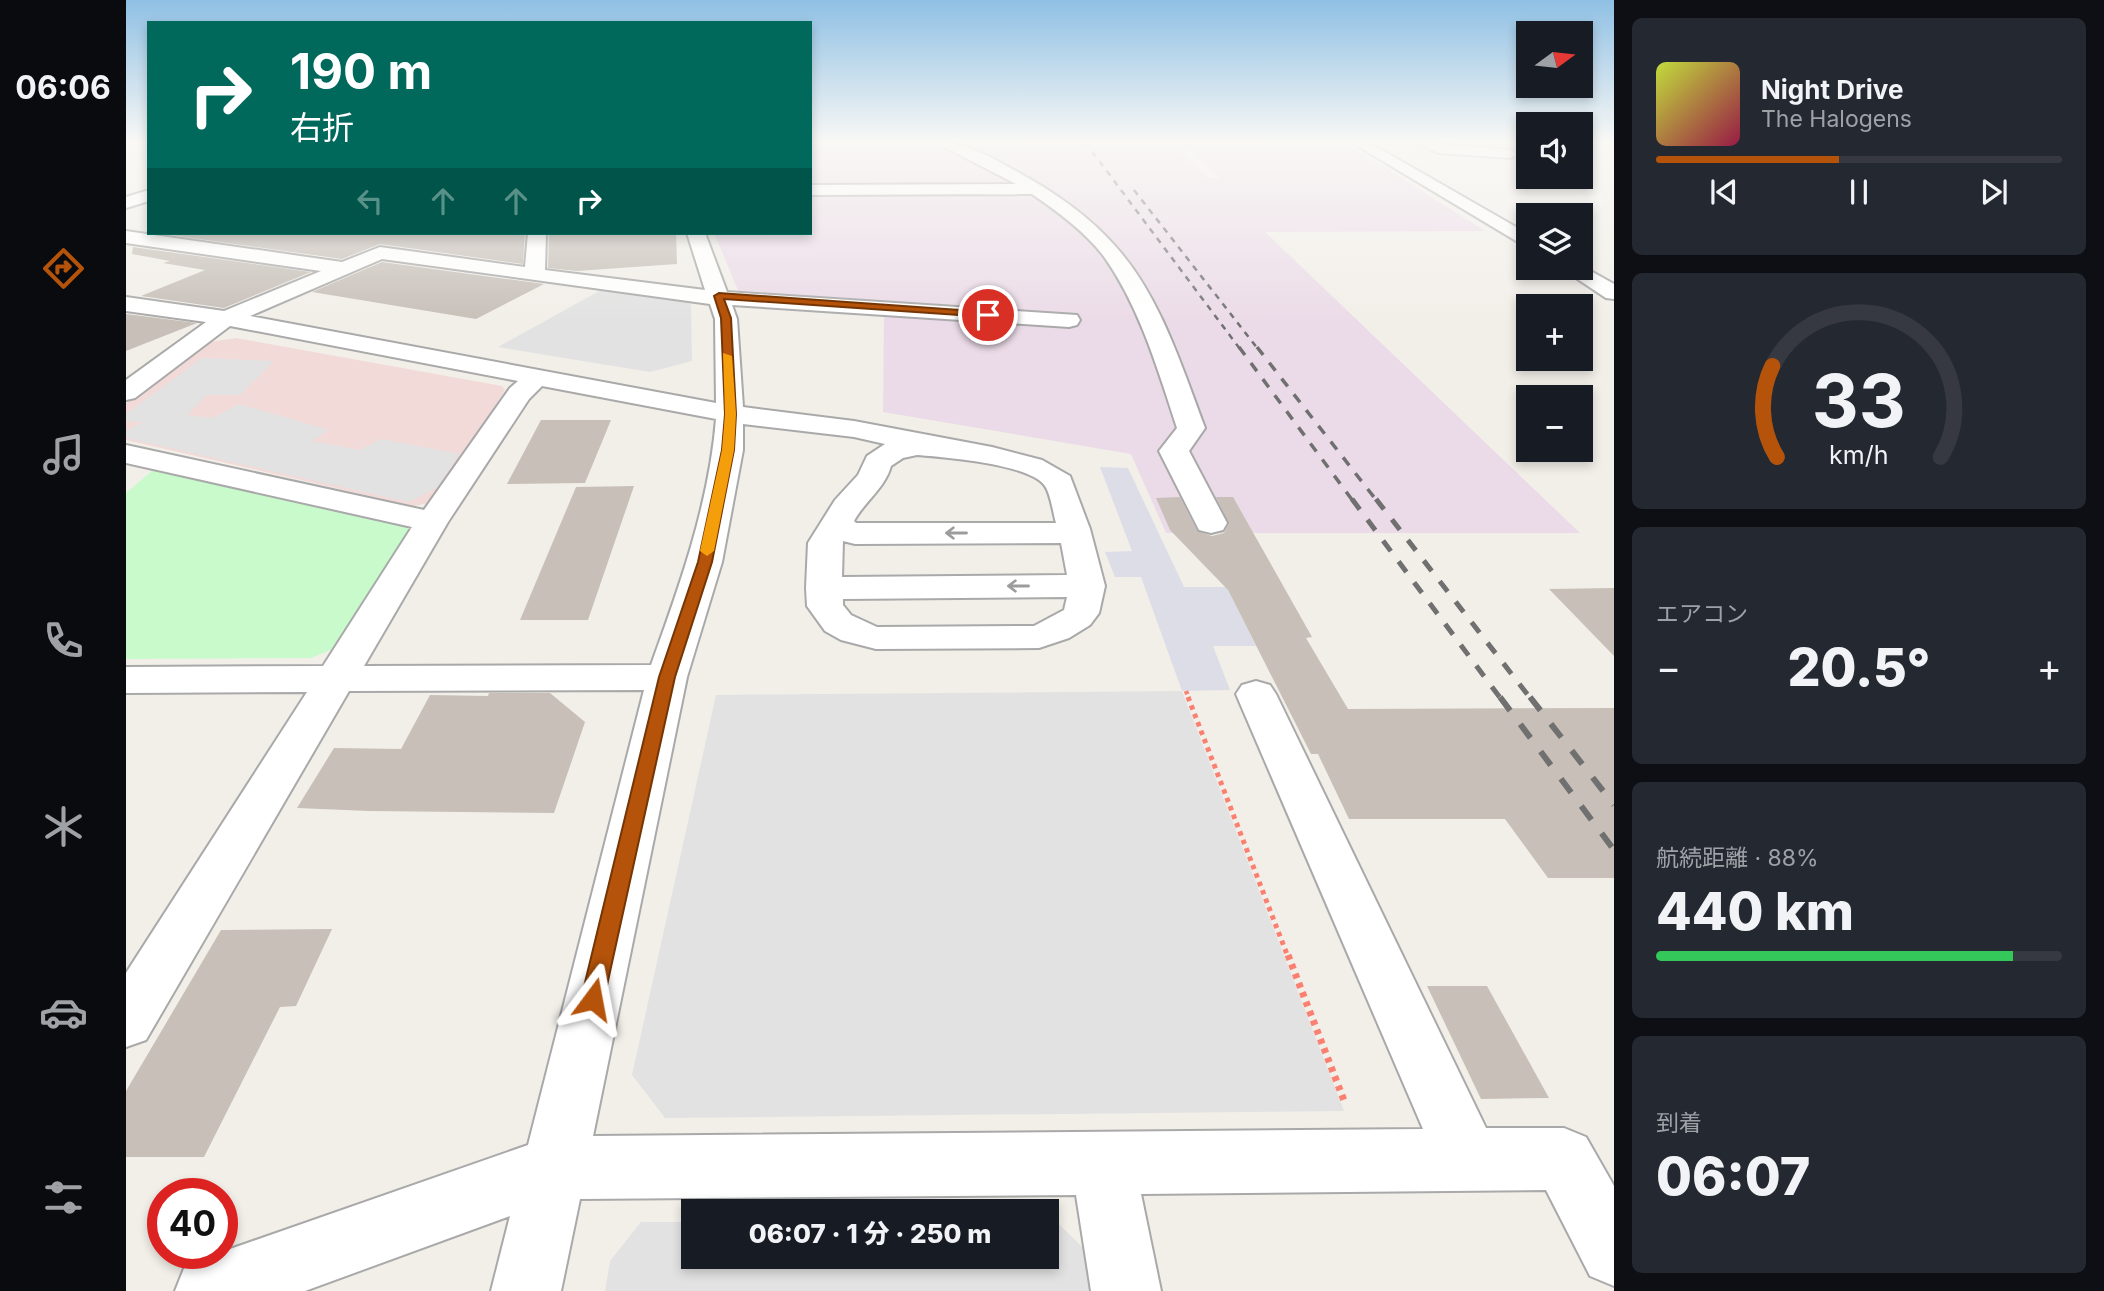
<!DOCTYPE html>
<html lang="ja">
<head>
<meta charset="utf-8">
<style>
	body { margin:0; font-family:Inter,"Noto Sans JP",sans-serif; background:#242831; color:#f1f3f6; height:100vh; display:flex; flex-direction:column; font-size:26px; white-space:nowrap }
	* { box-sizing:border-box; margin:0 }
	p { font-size:23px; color:#9ea1a6 }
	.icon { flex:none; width:38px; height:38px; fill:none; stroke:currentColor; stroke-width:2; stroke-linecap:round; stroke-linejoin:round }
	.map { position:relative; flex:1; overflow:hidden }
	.sheet { display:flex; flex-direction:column; gap:18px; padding:18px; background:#0d0f14; width:490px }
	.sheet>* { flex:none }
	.banner { position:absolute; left:21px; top:21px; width:665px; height:214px; border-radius:0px; box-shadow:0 4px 10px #0003; background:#00695c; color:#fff; overflow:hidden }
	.needle { width:46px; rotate:75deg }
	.fabs { position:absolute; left:1390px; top:21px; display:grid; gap:14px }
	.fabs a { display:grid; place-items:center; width:77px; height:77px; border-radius:0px; background:#171b24; box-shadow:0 4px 10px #0003; font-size:35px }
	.speed { position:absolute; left:21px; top:1178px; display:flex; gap:14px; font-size:35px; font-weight:700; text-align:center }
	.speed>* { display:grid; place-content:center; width:91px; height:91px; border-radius:50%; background:#171b24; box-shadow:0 4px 10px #0003; line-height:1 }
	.speed .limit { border:10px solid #d22; background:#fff; color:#111 }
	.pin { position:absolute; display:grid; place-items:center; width:60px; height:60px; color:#fff; margin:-30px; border:4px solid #fff; border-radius:50%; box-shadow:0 2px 7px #0007 }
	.me { position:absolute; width:77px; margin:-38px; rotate:13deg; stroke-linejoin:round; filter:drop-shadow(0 0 5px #0008) }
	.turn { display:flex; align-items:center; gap:24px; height:147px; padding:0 28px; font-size:32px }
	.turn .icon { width:91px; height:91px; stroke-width:2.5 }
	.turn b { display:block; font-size:49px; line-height:60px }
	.lanes { display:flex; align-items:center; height:66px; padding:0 28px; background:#0003; justify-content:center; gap:35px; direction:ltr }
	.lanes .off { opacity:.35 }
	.big { font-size:52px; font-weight:800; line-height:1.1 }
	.sheet .card { flex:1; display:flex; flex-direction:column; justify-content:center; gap:10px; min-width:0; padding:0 24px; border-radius:10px; background:#242831 }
	.sheet .dial { align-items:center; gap:0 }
	.dial svg { height:182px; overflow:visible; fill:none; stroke:#363941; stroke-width:7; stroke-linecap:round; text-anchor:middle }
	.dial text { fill:#f1f3f6; stroke:none }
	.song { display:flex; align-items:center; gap:21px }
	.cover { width:84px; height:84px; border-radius:10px; background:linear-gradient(135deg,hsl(70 70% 55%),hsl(340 70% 35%)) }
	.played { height:7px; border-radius:4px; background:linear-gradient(90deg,#b45309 45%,#363941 45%) }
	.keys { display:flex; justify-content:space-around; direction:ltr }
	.heat { display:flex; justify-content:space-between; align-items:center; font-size:38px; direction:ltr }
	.charge { height:10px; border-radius:5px; background:linear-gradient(90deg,#34c759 88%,#363941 0) }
	.trip { position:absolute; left:555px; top:1199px; width:378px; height:70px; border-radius:0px; background:#171b24; box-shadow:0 4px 10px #0003; font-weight:800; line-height:70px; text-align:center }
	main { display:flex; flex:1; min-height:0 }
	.menu { display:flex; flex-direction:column; width:126px; justify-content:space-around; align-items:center; background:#090b0e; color:#9ea1a6 }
	.menu .icon { width:49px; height:49px }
	.menu .selected { color:#b45309 }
	.menu b { font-size:32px; color:#f1f3f6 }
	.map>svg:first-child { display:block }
	.commercial { fill:#f2dad9 }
	.industrial { fill:#ebdbe8 }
	.park { fill:#c8facc }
	.parking { fill:#e2e2e2 }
	.plaza { fill:#dddde8 }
	.building { fill:#c7bfb8 }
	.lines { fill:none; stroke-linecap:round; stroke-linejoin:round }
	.minor-casing { stroke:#a9a9a9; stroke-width:4 }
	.path-far2 { stroke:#fa8072; stroke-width:4.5; stroke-dasharray:3.5 3.5; stroke-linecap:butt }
	.path-far1 { stroke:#fa8072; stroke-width:5; stroke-dasharray:4.5 4.5; stroke-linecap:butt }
	.path { stroke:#fa8072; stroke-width:7; stroke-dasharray:5 5; stroke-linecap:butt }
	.minor { fill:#fff; fill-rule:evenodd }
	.rail-far3 { stroke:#707070; stroke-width:2.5; stroke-dasharray:6 6; stroke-linecap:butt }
	.rail-far2 { stroke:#707070; stroke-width:3.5; stroke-dasharray:10 10; stroke-linecap:butt }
	.rail-far1 { stroke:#707070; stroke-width:5; stroke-dasharray:13 13; stroke-linecap:butt }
	.rail { stroke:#707070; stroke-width:6; stroke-dasharray:17 17; stroke-linecap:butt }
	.oneway { stroke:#9c9c9c }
	.route { fill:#b45309; stroke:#753606; stroke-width:2 }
	.slow { fill:#f59e0b }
</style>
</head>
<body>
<main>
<nav class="menu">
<b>06:06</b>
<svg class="icon selected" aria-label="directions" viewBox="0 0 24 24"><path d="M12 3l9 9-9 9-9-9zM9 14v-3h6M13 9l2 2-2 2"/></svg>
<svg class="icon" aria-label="music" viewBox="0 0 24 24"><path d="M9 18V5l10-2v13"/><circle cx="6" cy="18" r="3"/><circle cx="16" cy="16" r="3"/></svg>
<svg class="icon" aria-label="phone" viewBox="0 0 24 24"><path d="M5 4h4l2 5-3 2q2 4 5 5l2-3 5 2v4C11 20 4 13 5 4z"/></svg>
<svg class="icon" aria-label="climate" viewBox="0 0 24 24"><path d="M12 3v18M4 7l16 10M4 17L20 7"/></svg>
<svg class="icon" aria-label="car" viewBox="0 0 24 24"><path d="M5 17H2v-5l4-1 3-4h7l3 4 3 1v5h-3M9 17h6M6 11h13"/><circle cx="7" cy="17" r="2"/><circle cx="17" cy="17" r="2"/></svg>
<svg class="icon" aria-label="filters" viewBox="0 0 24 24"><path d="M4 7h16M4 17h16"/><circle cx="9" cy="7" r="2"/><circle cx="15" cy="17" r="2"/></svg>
</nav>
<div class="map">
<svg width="1488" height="1291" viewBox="0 0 1488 1291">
	<rect width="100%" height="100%" fill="#f2efe9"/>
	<path class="commercial" d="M110 338 376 386 379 390 307 502 288 506 0 440V403L83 342Z"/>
	<path class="industrial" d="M684 142H1045L1083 178H1094L1056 142H1218L1359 231 1139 232 1454 533H1040L1005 454 757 412 758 312 617 302 588 233H684Z"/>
	<path class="park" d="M33 465 278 523 286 532 209 648 185 658 0 659V493Z"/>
	<g class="parking">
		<path d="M477 289 558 300 565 305 566 361 524 372 372 347Z"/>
		<path d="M76 358 148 361 114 395H81L61 415 86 418 113 404 203 430 185 441 234 450 255 439 333 454 312 487 283 502 0 438V431L17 422 0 421V414Z"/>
		<path d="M1056 691 1218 1111 539 1118 506 1075 590 695Z"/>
		<path d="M921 1218H927L958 1249 964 1291H479L484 1261 515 1222H567V1256H920Z"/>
	</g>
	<path class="plaza" d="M974 467 1002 468 1058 587H1100L1102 590 1130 646H1087L1104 690 1056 691 1015 577H989L979 552 1006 551Z"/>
	<g class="building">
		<path d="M31 233H399L397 264 254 244 216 259Z"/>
		<path d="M423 233H550L551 264 451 271 422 268Z"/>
		<path d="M7 247 185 272 98 308 15 296 79 270 37 263 44 261 6 254Z"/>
		<path d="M256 262 418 284 350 319 186 292Z"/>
		<path d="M0 314 71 323 0 351Z"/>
		<path d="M415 420H485L459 483 381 484Z"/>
		<path d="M508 486 462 620H394L450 487Z"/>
		<path d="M1054 497 1071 531 1086 536 1098 533 1103 524 1090 497H1107L1186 637 1180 638 1222 709 1488 708V878H1422L1379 819H1223L1192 754H1185L1102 590 1044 530 1030 498Z"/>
		<path d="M1488 588V656L1423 589Z"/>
		<path d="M363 693H424L459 722 428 813 243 811 171 808 208 748 275 749 304 695 362 696Z"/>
		<path d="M206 929 170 1006 154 1007 78 1157H0V1091L95 930Z"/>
		<path d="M1301 986H1361L1423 1098 1355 1099Z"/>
	</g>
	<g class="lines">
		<defs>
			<g id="minor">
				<path d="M809 142C838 142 863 156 888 170 925 190 962 215 990 247 1034 296 1056 367 1079 428L1063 451 1101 523 1097 530 1085 533 1073 530 1033 451 1051 428C1032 370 1014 308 979 258 961 233 931 211 906 194L684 195V185L890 184Z"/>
				<path d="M1225 142H1242L1402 234V248Z"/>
				<path d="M1291 142 1385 150 1392 154 1385 158 1312 153Z"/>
				<path d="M23 190V201L0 208V197Z"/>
				<path d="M0 231 216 262 254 247 399 267 402 233H420L419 270 579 290 561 233H579L601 292 951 315 954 320 951 325 943 327 606 305 611 319 617 407 728 421 866 447 916 460 944 476 964 529 979 586 973 613 964 625 943 638 913 648 750 649 715 640 699 631 681 606 680 588 682 543 709 500 732 475 741 456 759 444 728 437 617 424V450L596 562 561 677 467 1136 1297 1129 1110 694 1116 685 1130 681 1144 685 1150 694 1360 1128H1438L1460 1137 1488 1186V1286L1464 1276 1420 1190 1015 1194 1035 1291H965L950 1195 454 1199 435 1291H365L384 1216 179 1291H49L59 1266 84 1256 402 1145 518 690 223 691 20 1040 0 1047V973L181 692 0 693V667L197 666 286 527 0 463V445L298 510 384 388 392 381 104 326 9 398 0 400V380L80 322 0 311V297L98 311 195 271 0 243ZM256 259 584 304 589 319 590 403 124 316ZM416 386 590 419C583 504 554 585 525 665L238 666 322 522 403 399ZM791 455C817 457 904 464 919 486 925 495 927 513 930 523H730L728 521C739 501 759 488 765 466L777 458ZM717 541 729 544 935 543 941 575 716 577ZM941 597 938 610 908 626 751 627 725 615 717 605V599Z"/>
				<path d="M1454 265 1488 284V299L1480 298 1435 268H1454Z"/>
			</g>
		</defs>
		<use href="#minor" class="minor-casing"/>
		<path class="path-far2" d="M1060 691 1063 699"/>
		<path class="path-far1" d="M1062 697 1162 957"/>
		<path class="path" d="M1162 955 1219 1103"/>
		<use href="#minor" class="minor"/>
		<g class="rail-far3">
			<path d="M959 142 1114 349"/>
			<path d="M1008 190 1132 349"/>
		</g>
		<g class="rail-far2">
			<path d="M1113 347 1227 501"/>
			<path d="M1131 347 1251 501"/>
		</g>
		<g class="rail-far1">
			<path d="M1226 499 1375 699"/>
			<path d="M1250 499 1405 699"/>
		</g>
		<g class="rail">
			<path d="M1374 697 1488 850"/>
			<path d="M1404 697 1488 805"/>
		</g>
	</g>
	<defs><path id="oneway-shaft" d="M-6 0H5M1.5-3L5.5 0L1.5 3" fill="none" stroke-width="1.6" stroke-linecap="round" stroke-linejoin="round" transform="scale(1.75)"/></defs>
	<g class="oneway">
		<use href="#oneway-shaft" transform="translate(830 533) rotate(180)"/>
		<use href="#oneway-shaft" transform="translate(892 586) rotate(180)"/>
	</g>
	<linearGradient id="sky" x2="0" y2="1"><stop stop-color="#8fc0e4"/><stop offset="0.44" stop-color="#f9f8f5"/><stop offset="1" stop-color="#f9f8f5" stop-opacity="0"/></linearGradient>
	<rect width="1488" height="323" fill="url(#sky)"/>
	<path class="route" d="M593 293 862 312 867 315 862 317 598 299 605 318 610 414 608 450 586 562 549 677 478 999 475 1006 467 1009 458 1006 455 999 533 677 572 562 596 450 599 414 595 318 588 296Z"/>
	<path class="slow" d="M597 353 606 356 610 414 608 450 588 551 581 556 574 551 596 450 599 414Z"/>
</svg>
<div class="fabs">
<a><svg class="needle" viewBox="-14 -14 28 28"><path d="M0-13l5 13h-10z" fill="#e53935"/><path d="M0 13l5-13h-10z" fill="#9ea1a6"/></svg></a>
<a><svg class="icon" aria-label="sound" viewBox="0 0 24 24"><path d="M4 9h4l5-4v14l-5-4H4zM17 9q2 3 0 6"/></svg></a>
<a><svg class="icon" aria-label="layers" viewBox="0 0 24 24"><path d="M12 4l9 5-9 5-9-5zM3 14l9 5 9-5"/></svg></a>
<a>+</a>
<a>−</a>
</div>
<div class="speed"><div class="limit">40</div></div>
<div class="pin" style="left:862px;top:315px;background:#d93025"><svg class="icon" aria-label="arrive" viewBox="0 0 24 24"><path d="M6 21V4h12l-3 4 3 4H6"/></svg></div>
<svg class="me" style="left:467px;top:999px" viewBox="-20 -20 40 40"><path d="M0-17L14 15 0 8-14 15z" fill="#b45309" stroke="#fff" stroke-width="4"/></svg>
<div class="trip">06:07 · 1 分 · 250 m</div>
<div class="banner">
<div class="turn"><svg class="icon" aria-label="right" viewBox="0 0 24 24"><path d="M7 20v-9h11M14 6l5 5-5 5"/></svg><div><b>190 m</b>右折</div></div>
<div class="lanes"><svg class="icon off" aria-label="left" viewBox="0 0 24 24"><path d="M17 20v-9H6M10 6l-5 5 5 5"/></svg><svg class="icon off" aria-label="ahead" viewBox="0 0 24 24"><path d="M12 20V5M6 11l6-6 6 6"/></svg><svg class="icon off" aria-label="ahead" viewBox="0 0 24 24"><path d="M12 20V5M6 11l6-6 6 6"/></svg><svg class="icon" aria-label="right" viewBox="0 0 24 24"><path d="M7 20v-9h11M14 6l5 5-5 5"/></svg></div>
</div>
</div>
<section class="sheet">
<div class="card">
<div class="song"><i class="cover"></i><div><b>Night Drive</b><p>The Halogens</p></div></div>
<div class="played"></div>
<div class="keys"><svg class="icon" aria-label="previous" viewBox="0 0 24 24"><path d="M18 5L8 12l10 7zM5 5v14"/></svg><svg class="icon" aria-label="pause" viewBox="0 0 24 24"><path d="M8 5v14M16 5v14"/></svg><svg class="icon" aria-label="next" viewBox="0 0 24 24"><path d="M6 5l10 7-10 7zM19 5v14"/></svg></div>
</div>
<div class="card dial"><svg viewBox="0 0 100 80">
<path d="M14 69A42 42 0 1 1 86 69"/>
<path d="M14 69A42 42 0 0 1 12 29" stroke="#b45309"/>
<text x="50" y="56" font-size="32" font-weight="700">33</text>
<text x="50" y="72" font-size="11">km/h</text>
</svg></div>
<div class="card"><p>エアコン</p>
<div class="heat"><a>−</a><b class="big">20.5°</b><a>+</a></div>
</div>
<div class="card"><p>航続距離 · 88%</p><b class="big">440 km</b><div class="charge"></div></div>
<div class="card"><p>到着</p><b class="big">06:07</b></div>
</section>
</main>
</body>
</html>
